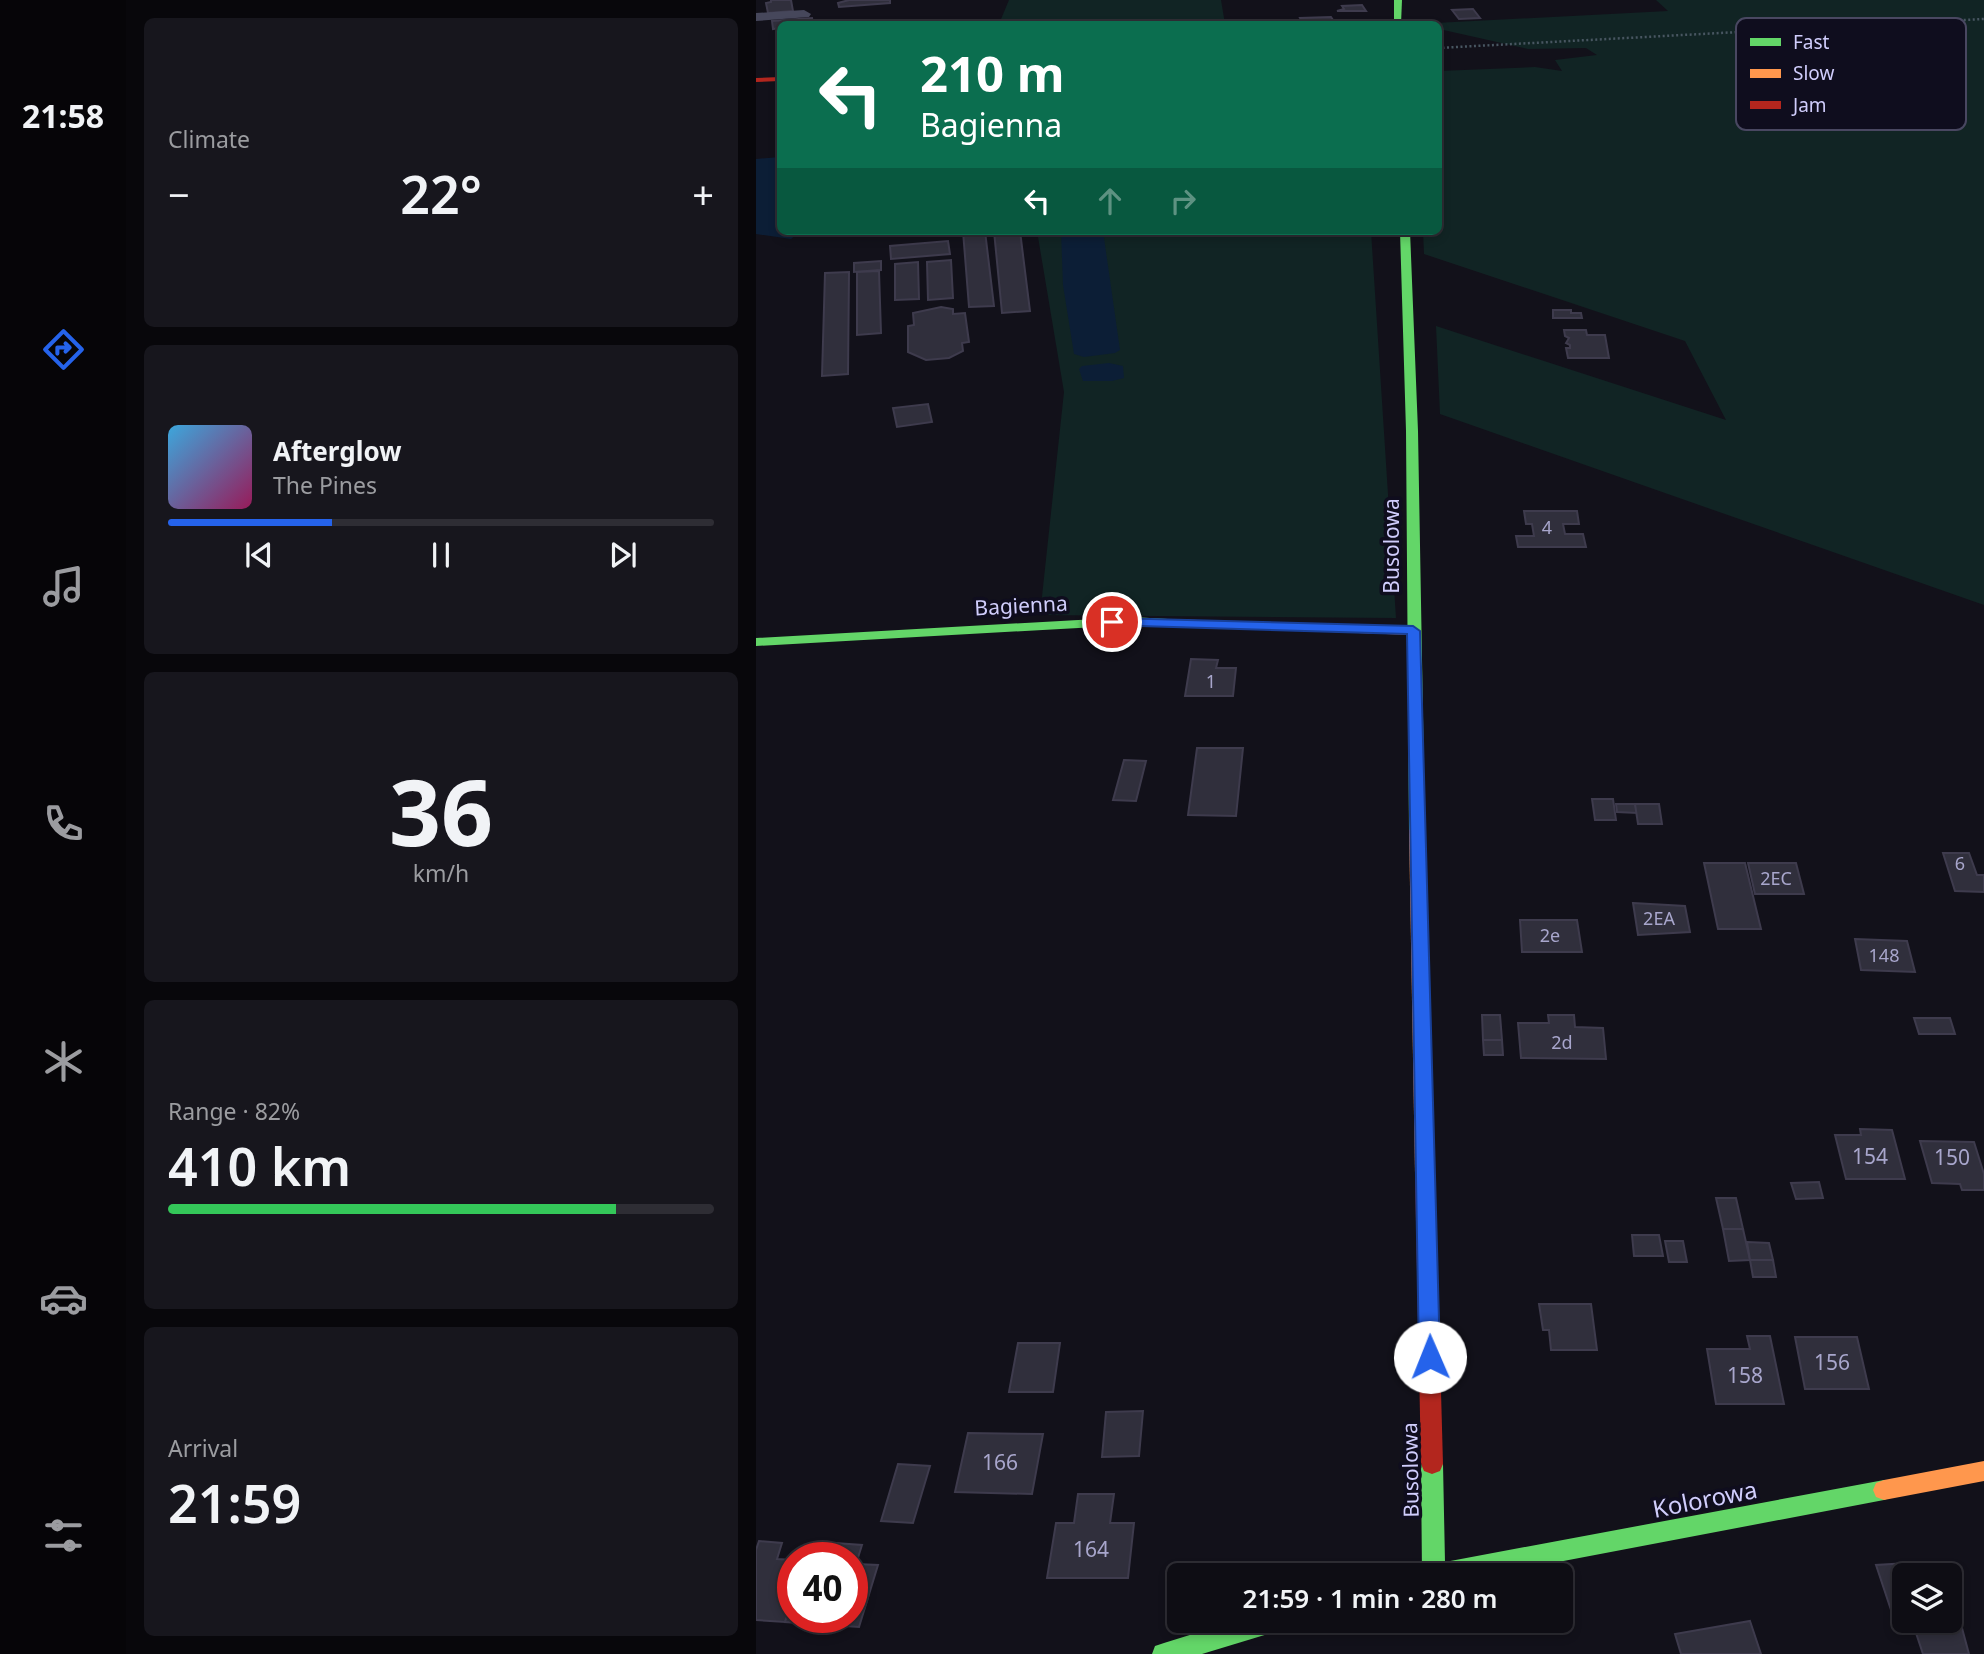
<!DOCTYPE html>
<html lang="en">
<head>
<meta charset="utf-8">
<style>
	body { margin:0; font-family:"Noto Sans",sans-serif; background:#17161d; color:#f1f3f6; height:100vh; display:flex; flex-direction:column; font-size:26px; white-space:nowrap }
	* { box-sizing:border-box; margin:0 }
	p { font-size:23px; color:#9b9ca0 }
	.icon { flex:none; width:38px; height:38px; fill:none; stroke:currentColor; stroke-width:2; stroke-linecap:round; stroke-linejoin:round }
	.map { position:relative; flex:1; overflow:hidden }
	.side { display:flex; flex-direction:column; gap:18px; padding:18px; background:#08070b; width:630px }
	.side>* { flex:none }
	.top-card { position:absolute; left:21px; top:21px; width:665px; height:214px; border-radius:10px; box-shadow:0 4px 10px #0003,0 0 0 2px #2e2d34; background:#0b6e4f; color:#fff; overflow:hidden }
	.tools { position:absolute; left:1136px; top:1563px; display:grid; gap:14px }
	.tools a { display:grid; place-items:center; width:70px; height:70px; border-radius:10px; background:#0e0d14; box-shadow:0 4px 10px #0003,0 0 0 2px #2e2d34; font-size:35px }
	.speed { position:absolute; left:21px; top:1542px; display:flex; gap:14px; font-size:35px; font-weight:700; text-align:center }
	.speed>* { display:grid; place-content:center; width:91px; height:91px; border-radius:50%; background:#0e0d14; box-shadow:0 4px 10px #0003,0 0 0 2px #2e2d34; line-height:1 }
	.speed .limit { border:10px solid #d22; background:#fff; color:#111 }
	.pin { position:absolute; display:grid; place-items:center; width:60px; height:60px; color:#fff; margin:-30px; border:4px solid #fff; border-radius:50%; box-shadow:0 2px 7px #0007 }
	.me { position:absolute; width:77px; margin:-38px; rotate:359deg; stroke-linejoin:round; filter:drop-shadow(0 0 5px #0008) }
	.turn { display:flex; align-items:center; gap:24px; height:147px; padding:0 28px; font-size:32px }
	.turn .icon { width:91px; height:91px; stroke-width:2.5 }
	.turn b { display:block; font-size:49px; line-height:60px }
	.lanes { display:flex; align-items:center; height:66px; padding:0 28px; background:#0003; justify-content:center; gap:35px; direction:ltr }
	.lanes .off { opacity:.35 }
	.big { font-size:52px; font-weight:600; line-height:1.1 }
	.side .tile { flex:1; display:flex; flex-direction:column; justify-content:center; gap:10px; min-width:0; padding:0 24px; border-radius:10px; background:#17161d }
	.side .dial { align-items:center; gap:0 }
	.dial b { font-size:91px; line-height:1 }
	.song { display:flex; align-items:center; gap:21px }
	.cover { width:84px; height:84px; border-radius:10px; background:linear-gradient(135deg,hsl(200 70% 55%),hsl(330 70% 35%)) }
	.played { height:7px; border-radius:4px; background:linear-gradient(90deg,#2563eb 30%,#2e2d34 30%) }
	.keys { display:flex; justify-content:space-around; direction:ltr }
	.heat { display:flex; justify-content:space-between; align-items:center; font-size:38px; direction:ltr }
	.charge { height:10px; border-radius:5px; background:linear-gradient(90deg,#34c759 82%,#2e2d34 0) }
	.trip { position:absolute; left:411px; top:1563px; width:406px; height:70px; border-radius:10px; background:#0e0d14; box-shadow:0 4px 10px #0003,0 0 0 2px #2e2d34; font-weight:600; line-height:70px; text-align:center }
	main { display:flex; flex:1; min-height:0 }
	.dock { display:flex; flex-direction:column; width:126px; justify-content:space-around; align-items:center; background:#060508; color:#9b9ca0 }
	.dock .icon { width:49px; height:49px }
	.dock .on { color:#2563eb }
	.dock b { font-size:32px; color:#f1f3f6 }
	.map>svg:first-child { display:block }
	.green { fill:#112424 }
	.water { fill:#0c1e36 }
	.building { fill:#302f3c; stroke:#3e3b4d; stroke-width:2 }
	.lines { fill:none; stroke-linecap:round; stroke-linejoin:round }
	.path { stroke:#485661; stroke-width:2.5; stroke-dasharray:2 2.5; stroke-linecap:butt }
	.street { fill:#46475b; fill-rule:evenodd }
	.fast { fill:#63d668; fill-rule:evenodd }
	.slow { fill:#ff974d; fill-rule:evenodd }
	.jam { fill:#b3261e; fill-rule:evenodd }
	.route { fill:#2563eb; stroke:#184099; stroke-width:2 }
	.labels { text-anchor:middle; stroke-width:7; stroke-linejoin:round; paint-order:stroke }
	.number-label { font-size:18px; fill:#a8a6cc }
	.street-label { font-size:21px; fill:#d0cdfc; stroke:#0f0d1e }
	.near-number-label { font-size:21px; fill:#a8a6cc }
	.near-street-label { font-size:24px; fill:#d0cdfc; stroke:#0f0d1e }
	.key { fill:#0f0d1e; stroke:#494761; stroke-width:2 }
	.key-label { font-size:19px; fill:#d0cdfc }
</style>
</head>
<body>
<main>
<nav class="dock">
<b>21:58</b>
<svg class="icon on" aria-label="directions" viewBox="0 0 24 24"><path d="M12 3l9 9-9 9-9-9zM9 14v-3h6M13 9l2 2-2 2"/></svg>
<svg class="icon" aria-label="music" viewBox="0 0 24 24"><path d="M9 18V5l10-2v13"/><circle cx="6" cy="18" r="3"/><circle cx="16" cy="16" r="3"/></svg>
<svg class="icon" aria-label="phone" viewBox="0 0 24 24"><path d="M5 4h4l2 5-3 2q2 4 5 5l2-3 5 2v4C11 20 4 13 5 4z"/></svg>
<svg class="icon" aria-label="climate" viewBox="0 0 24 24"><path d="M12 3v18M4 7l16 10M4 17L20 7"/></svg>
<svg class="icon" aria-label="car" viewBox="0 0 24 24"><path d="M5 17H2v-5l4-1 3-4h7l3 4 3 1v5h-3M9 17h6M6 11h13"/><circle cx="7" cy="17" r="2"/><circle cx="17" cy="17" r="2"/></svg>
<svg class="icon" aria-label="filters" viewBox="0 0 24 24"><path d="M4 7h16M4 17h16"/><circle cx="9" cy="7" r="2"/><circle cx="15" cy="17" r="2"/></svg>
</nav>
<section class="side">
<div class="tile"><p>Climate</p>
<div class="heat"><a>−</a><b class="big">22°</b><a>+</a></div>
</div>
<div class="tile">
<div class="song"><i class="cover"></i><div><b>Afterglow</b><p>The Pines</p></div></div>
<div class="played"></div>
<div class="keys"><svg class="icon" aria-label="previous" viewBox="0 0 24 24"><path d="M18 5L8 12l10 7zM5 5v14"/></svg><svg class="icon" aria-label="pause" viewBox="0 0 24 24"><path d="M8 5v14M16 5v14"/></svg><svg class="icon" aria-label="next" viewBox="0 0 24 24"><path d="M6 5l10 7-10 7zM19 5v14"/></svg></div>
</div>
<div class="tile dial"><b>36</b><p>km/h</p></div>
<div class="tile"><p>Range · 82%</p><b class="big">410 km</b><div class="charge"></div></div>
<div class="tile"><p>Arrival</p><b class="big">21:59</b></div>
</section>
<div class="map">
<svg width="1228" height="1654" viewBox="0 0 1228 1654">
	<rect width="100%" height="100%" fill="#12111a"/>
	<g class="green">
		<path d="M253 0H465L469 24H243Z"/>
		<path d="M900 0H1228V605L684 414 680 326 970 420 929 341 668 254 667 231H682L683 71 779 67 806 71 799 60 841 55 830 48 772 49 683 29 682 24H660L912 11Z"/>
		<path d="M281 231H615L640 618 284 615 308 392Z"/>
	</g>
	<g class="water">
		<path d="M24 157V231H45L35 239 0 234V159Z"/>
		<path d="M305 231H347L364 350 359 353 328 357 318 354 307 285Z"/>
		<path d="M353 363 367 366 368 378 356 381H327L323 369 326 366Z"/>
	</g>
	<g class="building">
		<path d="M15 0H35L37 11 12 13 10 3 15 2Z"/>
		<path d="M93 0H134V3L83 7 82 3Z"/>
		<path d="M606 5 610 11H581L588 9 586 6Z"/>
		<path d="M717 9 724 18 703 19 696 10Z"/>
		<path d="M575 17 577 20H572L573 22 547 24 544 18Z"/>
		<path d="M56 18 57 24H24V28L17 29 16 21Z"/>
		<path d="M207 231H229L238 306 213 307Z"/>
		<path d="M238 231H264L274 311 246 313Z"/>
		<path d="M192 241 194 254 135 259 134 246Z"/>
		<path d="M195 260 197 298 172 300 171 262Z"/>
		<path d="M125 261V270L98 272V263Z"/>
		<path d="M162 262 163 299 139 300V264Z"/>
		<path d="M123 271 125 333 101 335V272Z"/>
		<path d="M93 272 92 374 66 376 69 273Z"/>
		<path d="M185 307 197 309V314L209 313 213 342 206 343 207 351 193 358 170 360 152 352V326L158 325 157 313Z"/>
		<path d="M797 310H815V313H825L826 318H797Z"/>
		<path d="M808 330H830L831 335H849L853 358H812L810 348H814V345L810 343 813 338 809 336Z"/>
		<path d="M172 404 176 422 141 427 137 408Z"/>
		<path d="M768 511H821L823 524H807L809 534H827L830 547H762L760 536H778L776 524H770Z"/>
		<path d="M435 659 462 660 460 668H480L477 696H429Z"/>
		<path d="M441 748H487L480 816 432 815Z"/>
		<path d="M368 760 390 761 380 801 357 800Z"/>
		<path d="M836 799H857L860 820H839Z"/>
		<path d="M860 804H879L881 813 861 812Z"/>
		<path d="M879 804H903L906 824H882Z"/>
		<path d="M1187 853H1213L1221 875H1228V892L1199 891Z"/>
		<path d="M948 863H989L1005 929H962Z"/>
		<path d="M992 863H1040L1048 894H999Z"/>
		<path d="M877 903 929 906 934 932 882 935Z"/>
		<path d="M764 920H821L826 952H766Z"/>
		<path d="M1099 939 1151 941 1159 972 1105 970Z"/>
		<path d="M726 1015H744L746 1040H727Z"/>
		<path d="M792 1015H818L819 1027 847 1028 850 1059 765 1058 762 1023H793Z"/>
		<path d="M1158 1018H1194L1199 1034H1163Z"/>
		<path d="M727 1040H746L747 1055H728Z"/>
		<path d="M1104 1129 1136 1130 1149 1179H1090L1079 1135H1105Z"/>
		<path d="M1164 1141 1218 1142 1228 1174V1190H1206L1204 1184 1176 1183Z"/>
		<path d="M1063 1182 1067 1198 1040 1199 1035 1183Z"/>
		<path d="M960 1198H980L987 1229H967Z"/>
		<path d="M967 1229H987L994 1260 973 1261Z"/>
		<path d="M876 1235H903L907 1256H878Z"/>
		<path d="M909 1241H927L931 1262H913Z"/>
		<path d="M991 1242 1013 1243 1017 1260H994Z"/>
		<path d="M994 1260H1017L1020 1277H997Z"/>
		<path d="M783 1304H835L841 1350H795L793 1330H787Z"/>
		<path d="M991 1336H1014L1028 1404H960L951 1349H994Z"/>
		<path d="M1039 1337H1101L1113 1389H1049Z"/>
		<path d="M262 1343H304L297 1392H253Z"/>
		<path d="M387 1411 383 1456 346 1457 350 1412Z"/>
		<path d="M212 1433 287 1434 276 1494 199 1492Z"/>
		<path d="M142 1464 174 1466 157 1523 125 1521Z"/>
		<path d="M322 1494H358L354 1523H378L372 1578H291L300 1523H318Z"/>
		<path d="M3 1541 26 1543 21 1559 37 1560V1598L29 1622 0 1620V1550Z"/>
		<path d="M79 1543 106 1545 100 1564 122 1565 103 1627 29 1622 37 1598V1617H96V1558H75Z"/>
		<path d="M1152 1563 1156 1575H1148V1620H1157L1139 1622 1120 1565Z"/>
		<path d="M1194 1590 1203 1617 1194 1618Z"/>
		<path d="M1203 1617 1213 1654H1167L1156 1621 1194 1620V1618Z"/>
		<path d="M994 1621 1005 1654H925L919 1634Z"/>
	</g>
	<g class="lines">
		<path class="path" d="M682 48 1228 19"/>
		<path class="street" d="M48 10 55 14 53 17 0 21V13Z"/>
		<g class="fast">
			<path d="M638 0H646L645 24H638Z"/>
			<path d="M644 231H654L662 431 669 830 661 835 653 830 650 431Z"/>
			<path d="M376 617 412 619 419 623 412 627 376 625 0 646V638Z"/>
			<path d="M676 1454 684 1457 687 1464 689 1562 1128 1480 1136 1483 1139 1490 1136 1497 1128 1500 734 1575H666L665 1464 668 1457Z"/>
			<path d="M482 1620H534L530 1628 522 1631 446 1654H396L399 1646 408 1643Z"/>
		</g>
		<g class="slow">
			<path d="M412 619 657 627 664 631 657 635 407 626 405 623Z"/>
			<path d="M661 825 669 830 679 1173 676 1178 669 1180 662 1178 659 1173 653 830Z"/>
			<path d="M1228 1461V1481L1128 1500 1120 1497 1117 1490 1120 1483 1128 1480Z"/>
		</g>
		<g class="jam">
			<path d="M24 77V81L0 82V78Z"/>
			<path d="M669 1166 676 1168 679 1173 687 1464 684 1471 676 1474 668 1471 665 1464 659 1173 662 1168Z"/>
		</g>
	</g>
	<path class="route" d="M356 618 657 626 664 631 684 1357 681 1363 674 1366 666 1363 663 1357 651 634 351 625 349 622Z"/>
	<g class="labels">
		<g class="number-label">
			<text x="791" y="534">4</text>
			<text x="455" y="688">1</text>
			<text x="1204" y="870">6</text>
			<text x="1020" y="885">2EC</text>
			<text x="903" y="925">2EA</text>
			<text x="794" y="942">2e</text>
			<text x="1128" y="962">148</text>
			<text x="806" y="1049">2d</text>
		</g>
		<g class="street-label">
			<text transform="translate(636 546) rotate(-90)" y="7">Busolowa</text>
			<text transform="translate(265 606) rotate(-3)" y="7">Bagienna</text>
			<text transform="translate(655 1470) rotate(-91)" y="7">Busolowa</text>
		</g>
		<g class="near-number-label">
			<text x="1114" y="1164">154</text>
			<text x="1196" y="1165">150</text>
			<text x="1076" y="1370">156</text>
			<text x="989" y="1383">158</text>
			<text x="244" y="1470">166</text>
			<text x="335" y="1557">164</text>
		</g>
		<g class="near-street-label">
			<text transform="translate(949 1500) rotate(-11)" y="8">Kolorowa</text>
		</g>
	</g>
	<rect x="980" y="18" width="230" height="112" rx="10" class="key"/>
	<rect x="994" y="38" width="31" height="8" fill="#63d668"/>
	<rect x="994" y="69" width="31" height="9" fill="#ff974d"/>
	<rect x="994" y="101" width="31" height="8" fill="#b3261e"/>
	<g class="key-label">
		<text x="1037" y="49">Fast</text>
		<text x="1037" y="80">Slow</text>
		<text x="1037" y="112">Jam</text>
	</g>
</svg>
<div class="tools">
<a><svg class="icon" aria-label="layers" viewBox="0 0 24 24"><path d="M12 4l9 5-9 5-9-5zM3 14l9 5 9-5"/></svg></a>
</div>
<div class="speed"><div class="limit">40</div></div>
<div class="pin" style="left:356px;top:622px;background:#d93025"><svg class="icon" aria-label="arrive" viewBox="0 0 24 24"><path d="M6 21V4h12l-3 4 3 4H6"/></svg></div>
<svg class="me" style="left:674px;top:1357px" viewBox="-20 -20 40 40"><circle r="19" fill="#fff"/><path d="M0-13L10 11 0 6-10 11z" fill="#2563eb"/></svg>
<div class="trip">21:59 · 1 min · 280 m</div>
<div class="top-card">
<div class="turn"><svg class="icon" aria-label="left" viewBox="0 0 24 24"><path d="M17 20v-9H6M10 6l-5 5 5 5"/></svg><div><b>210 m</b>Bagienna</div></div>
<div class="lanes"><svg class="icon" aria-label="left" viewBox="0 0 24 24"><path d="M17 20v-9H6M10 6l-5 5 5 5"/></svg><svg class="icon off" aria-label="ahead" viewBox="0 0 24 24"><path d="M12 20V5M6 11l6-6 6 6"/></svg><svg class="icon off" aria-label="right" viewBox="0 0 24 24"><path d="M7 20v-9h11M14 6l5 5-5 5"/></svg></div>
</div>
</div>
</main>
</body>
</html>
